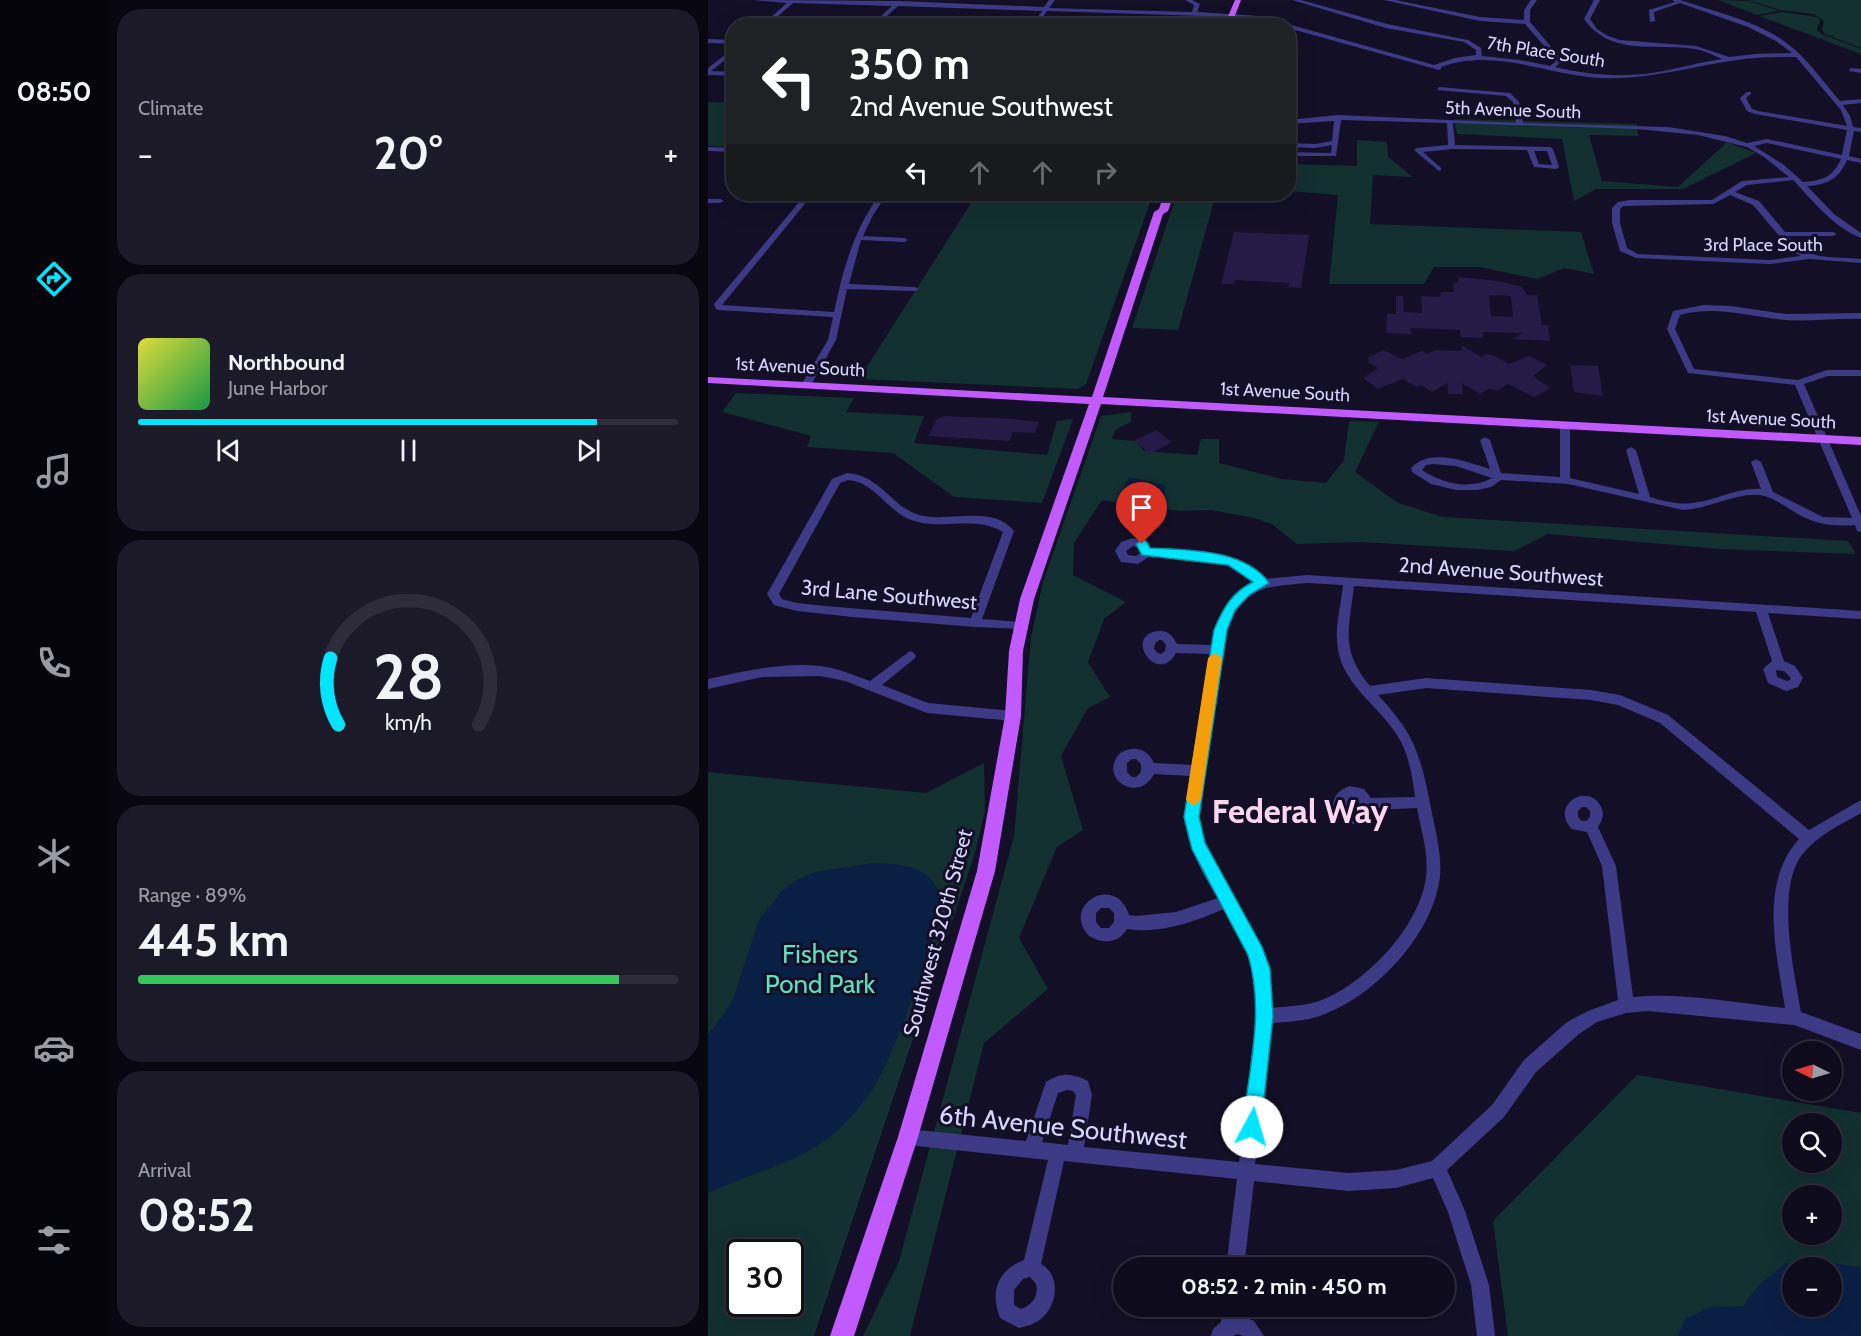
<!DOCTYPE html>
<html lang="en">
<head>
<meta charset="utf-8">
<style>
	body { margin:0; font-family:Cabin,sans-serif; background:#1c1929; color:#f1f3f6; height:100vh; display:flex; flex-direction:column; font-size:22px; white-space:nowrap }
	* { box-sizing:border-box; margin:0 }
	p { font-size:20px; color:#9b9ba3 }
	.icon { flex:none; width:33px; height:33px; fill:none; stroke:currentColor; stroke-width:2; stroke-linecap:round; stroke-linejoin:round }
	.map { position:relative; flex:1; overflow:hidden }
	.side { display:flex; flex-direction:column; gap:9px; padding:9px; background:#08060f; width:600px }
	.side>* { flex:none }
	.guide { position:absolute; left:18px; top:18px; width:570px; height:183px; border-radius:24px; box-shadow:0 6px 24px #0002,0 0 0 2px #2e2b3b; background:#202124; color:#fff; overflow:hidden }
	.needle { width:39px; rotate:275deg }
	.tools { position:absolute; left:1074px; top:1041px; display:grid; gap:12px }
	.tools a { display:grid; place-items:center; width:60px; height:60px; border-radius:50%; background:#0e0b1c; box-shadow:0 6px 24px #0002,0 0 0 2px #2e2b3b; font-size:30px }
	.speed { position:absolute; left:18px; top:1239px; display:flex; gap:12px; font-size:30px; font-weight:700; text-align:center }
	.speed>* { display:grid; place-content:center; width:78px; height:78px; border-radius:50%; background:#0e0b1c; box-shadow:0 6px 24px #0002,0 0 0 2px #2e2b3b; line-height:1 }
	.speed .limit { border:3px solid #111; border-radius:9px; background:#fff; color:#111 }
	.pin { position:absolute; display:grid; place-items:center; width:51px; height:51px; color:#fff; margin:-62px -26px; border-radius:50% 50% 50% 0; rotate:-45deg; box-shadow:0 0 6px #0007 }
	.pin .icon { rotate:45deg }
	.me { position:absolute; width:66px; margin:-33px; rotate:6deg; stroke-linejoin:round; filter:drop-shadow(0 0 4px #0008) }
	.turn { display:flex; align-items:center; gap:21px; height:126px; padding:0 24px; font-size:27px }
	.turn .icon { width:78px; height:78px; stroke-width:2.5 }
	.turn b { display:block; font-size:42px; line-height:51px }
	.lanes { display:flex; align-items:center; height:57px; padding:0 24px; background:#0003; justify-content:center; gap:30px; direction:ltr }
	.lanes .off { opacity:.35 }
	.big { font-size:45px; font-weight:700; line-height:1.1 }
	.side .widget { flex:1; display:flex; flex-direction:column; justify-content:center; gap:9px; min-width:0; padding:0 21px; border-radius:24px; background:#1c1929 }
	.side .dial { align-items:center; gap:0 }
	.dial svg { height:156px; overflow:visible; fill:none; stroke:#2e2b3b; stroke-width:7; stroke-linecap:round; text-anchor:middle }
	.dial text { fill:#f1f3f6; stroke:none }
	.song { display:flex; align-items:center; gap:18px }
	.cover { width:72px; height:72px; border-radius:9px; background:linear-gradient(135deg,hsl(60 70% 55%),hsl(140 70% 35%)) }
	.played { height:6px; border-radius:3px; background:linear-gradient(90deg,#00e5ff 85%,#2e2b3b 85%) }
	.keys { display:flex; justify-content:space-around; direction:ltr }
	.heat { display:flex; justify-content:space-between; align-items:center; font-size:33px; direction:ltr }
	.charge { height:9px; border-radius:4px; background:linear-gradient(90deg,#34c759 89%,#2e2b3b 0) }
	.trip { position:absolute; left:405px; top:1257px; width:342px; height:60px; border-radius:30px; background:#0e0b1c; box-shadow:0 6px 24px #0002,0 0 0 2px #2e2b3b; font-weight:700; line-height:60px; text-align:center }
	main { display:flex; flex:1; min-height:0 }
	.menu { display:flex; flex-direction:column; width:108px; justify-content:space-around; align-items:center; background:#06040b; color:#9b9ba3 }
	.menu .icon { width:42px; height:42px }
	.menu .current { color:#00e5ff }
	.menu b { font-size:27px; color:#f1f3f6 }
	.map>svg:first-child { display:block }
	.green { fill:#12302f; fill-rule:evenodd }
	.water { fill:#0a1f44; fill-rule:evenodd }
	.building { fill:#241b47; fill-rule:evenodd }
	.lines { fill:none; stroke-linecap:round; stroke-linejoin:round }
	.minor { fill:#3d3a85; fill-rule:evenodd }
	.major { fill:#c25bff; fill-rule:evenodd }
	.route { fill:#00e5ff; stroke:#0095a6; stroke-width:1.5 }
	.slow { fill:#f59e0b }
	.labels { text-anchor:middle; stroke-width:6; stroke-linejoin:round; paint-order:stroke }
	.far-street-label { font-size:18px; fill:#d9d4ff; stroke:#130f26 }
	.street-label { font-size:21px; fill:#d9d4ff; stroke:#130f26 }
	.near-park-label { font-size:26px; fill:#5fe0c0; stroke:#130f26 }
	.near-street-label { font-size:26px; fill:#d9d4ff; stroke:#130f26 }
	.town-label { font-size:33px; font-weight:bold; fill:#ffd6f0; stroke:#130f26 }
</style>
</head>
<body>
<main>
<nav class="menu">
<b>08:50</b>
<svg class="icon current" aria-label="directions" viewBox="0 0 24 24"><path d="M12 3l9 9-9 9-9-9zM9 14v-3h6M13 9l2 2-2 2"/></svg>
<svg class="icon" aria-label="music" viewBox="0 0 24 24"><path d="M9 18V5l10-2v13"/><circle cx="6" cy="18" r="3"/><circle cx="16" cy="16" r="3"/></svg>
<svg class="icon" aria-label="phone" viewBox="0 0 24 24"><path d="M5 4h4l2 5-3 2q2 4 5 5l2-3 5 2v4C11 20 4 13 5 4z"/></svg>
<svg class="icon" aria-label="climate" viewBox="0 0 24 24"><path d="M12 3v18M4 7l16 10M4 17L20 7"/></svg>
<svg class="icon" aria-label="car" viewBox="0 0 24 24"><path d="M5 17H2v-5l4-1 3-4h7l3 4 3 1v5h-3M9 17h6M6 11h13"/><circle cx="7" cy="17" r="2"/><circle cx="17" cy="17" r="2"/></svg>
<svg class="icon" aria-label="filters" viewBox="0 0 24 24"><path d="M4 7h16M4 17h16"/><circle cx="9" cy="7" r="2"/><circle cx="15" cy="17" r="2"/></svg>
</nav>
<section class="side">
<div class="widget"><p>Climate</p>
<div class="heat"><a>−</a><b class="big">20°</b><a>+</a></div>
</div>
<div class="widget">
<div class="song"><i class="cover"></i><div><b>Northbound</b><p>June Harbor</p></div></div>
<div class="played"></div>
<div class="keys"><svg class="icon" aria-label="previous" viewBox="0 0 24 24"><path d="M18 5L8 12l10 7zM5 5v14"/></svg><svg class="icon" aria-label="pause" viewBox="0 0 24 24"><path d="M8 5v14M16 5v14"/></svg><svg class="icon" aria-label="next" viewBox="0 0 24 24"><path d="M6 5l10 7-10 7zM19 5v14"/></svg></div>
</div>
<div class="widget dial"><svg viewBox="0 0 100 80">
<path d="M14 69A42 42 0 1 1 86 69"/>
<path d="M14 69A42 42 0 0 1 10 35" stroke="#00e5ff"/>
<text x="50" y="56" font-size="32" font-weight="700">28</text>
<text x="50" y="72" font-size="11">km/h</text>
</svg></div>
<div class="widget"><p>Range · 89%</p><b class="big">445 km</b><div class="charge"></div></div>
<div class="widget"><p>Arrival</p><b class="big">08:52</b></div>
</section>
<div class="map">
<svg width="1153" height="1336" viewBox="0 0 1153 1336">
	<rect width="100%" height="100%" fill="#130f26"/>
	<g class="green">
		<path d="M1010 0 1041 1 1071 11 1049 15Z"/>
		<path d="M1040 0H1153V48L1117 34 1114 30 1116 21 1106 14 1072 10Z"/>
		<path d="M1075 12 1109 17 1112 20 1109 30 1113 34 1153 49V54L1051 16Z"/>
		<path d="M0 102 25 103V147L0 146Z"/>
		<path d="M746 119 929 124 930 136 881 135 894 181 970 187 1019 142 1048 153 975 189H888L866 201 854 139 749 134Z"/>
		<path d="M649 140 679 142 680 157 705 177 665 175 662 224 873 232 886 274 856 268 829 279 772 267H726L716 284H621L630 195 581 191V164L649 166Z"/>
		<path d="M269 194H445L378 384 370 389 151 379Z"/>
		<path d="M469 194H508L470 330 424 328Z"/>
		<path d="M28 393 146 398 138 412 216 416 206 443 339 455 349 421 365 419 334 503 246 497 185 453 99 447 103 436 14 412Z"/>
		<path d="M423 412V422L407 430 404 439 427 441 436 451 489 455 493 439H511V463L574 479 618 483 636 460 641 421 671 422 647 472 690 503 735 517 1140 541 1148 554 1012 549 840 534 806 551 653 542 589 544 564 524 546 518 503 510 472 511 394 500 366 543 365 575 418 602 396 619 380 662 402 697 380 708 353 756 375 830 349 847 311 938 340 989 276 1043 202 1336H155L191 1261 306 836 323 637 335 582 393 416Z"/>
		<path d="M276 763 277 811 267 853 106 1336H0V772L218 793ZM32 1252H82V1304H32Z"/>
		<path d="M929 1075 1153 1113V1336H800L785 1221ZM1084 1124H1124V1162H1084ZM1084 1196H1124V1234H1084ZM1084 1268H1124V1306H1084Z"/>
	</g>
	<g class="water">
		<path d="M421 477 457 485V494L447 500 413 493Z"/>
		<path d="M164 863C187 864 216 864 229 887 242 912 184 1058 168 1084 157 1101 142 1120 127 1133 89 1165 43 1172 0 1193V1035L24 1002 51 920 73 892 87 881 107 872Z"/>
		<path d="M1078 1263H1122L1153 1267V1336H970L977 1319 1002 1307 1035 1306 1050 1286ZM1084 1268H1124V1306H1084Z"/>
	</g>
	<g class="building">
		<path d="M526 232 601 235 593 288 580 287 581 283 527 280 526 284H513Z"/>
		<path d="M750 277 791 281 814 287 819 295H829L834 325H840L842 341 805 339 815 333 775 332V337L772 338 753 337 752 330 703 328V334L678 333 679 314H688V296H695L696 312 714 313 713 296 732 297 733 292H746L745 284 750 282ZM781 295 803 296 805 317 783 316Z"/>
		<path d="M753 345 773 357 779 354 787 356 801 364 821 356 839 365 825 376 842 388 826 397 800 384 788 391 782 388 772 394 754 383 755 394H740V383L724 392 713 385 708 387 695 379 670 389 655 378 670 368 659 362 662 361 659 358 675 350 694 359 714 351 719 354 727 350 754 351Z"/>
		<path d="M862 365 890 366 895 396 866 392Z"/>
		<path d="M236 416 306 419 331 422 327 433 305 432 302 441 220 436 229 419Z"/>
		<path d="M448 430 464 442 442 454 426 441Z"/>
	</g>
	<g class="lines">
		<g class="minor">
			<path d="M45 0 190 1 336 7 341 0H347L341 8 484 12 486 5 477 0H484L492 4 489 12 551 16 726 65 747 58 768 55V50L756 42 678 28 584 0H593L679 24 760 40 773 48 774 56 812 60 842 66 847 62 845 56 817 24 772 21 676 0H687L772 17 816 20V10L823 0H829L822 10V22L851 56 853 62 847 67C876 74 906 77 936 74 962 71 987 63 1014 59 1005 55 997 51 987 49 948 43 903 57 876 19L886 0H892L882 19 889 29 900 36 912 40 988 46 1021 57 1047 54 1084 53 1068 41 1040 27 972 3 946 12 947 21 942 22 941 10 967 2 964 0H972C1010 13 1056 22 1086 49 1103 64 1117 84 1132 101L1153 99V103L1135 105 1142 116 1145 127 1153 128V132L1146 131 1141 156 1153 159V163L1139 160C1131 179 1119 185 1099 186L1126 214 1153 233V238C1125 227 1105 201 1085 180L1039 185 1027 192 1051 201 1077 232H1125L1129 234 1125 236H1080C1102 262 1122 256 1153 259V263L1101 259 1062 264 928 258 912 251 904 223V208L910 202 922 200H1004L1034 181 1081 177 1056 157 1039 147 990 135 929 129 745 123 747 145 842 147 845 149 851 167 848 169 826 167 819 150 744 149 715 152 733 168V170L731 171 706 150 709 148 740 145 739 123 633 120 628 156H580V152L623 153 624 145 607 148 580 147V143L607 144 624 141 626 121 580 124V120L630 115 808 123 805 102 798 96 729 90 731 87 802 93 811 102 815 123 960 127 1017 136 1039 143 1059 139 1134 155 1139 130 1047 114 1039 111 1032 98 1039 92H1043V94L1038 98 1044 109 1050 111 1139 126 1133 110 1088 57C1068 57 1048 57 1029 60 978 67 931 83 880 77 830 71 783 49 733 67L734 68 731 70 580 28V26C563 26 545 19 527 17L339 11 329 26H324L334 11 190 6 171 23 169 20 184 6 85 3 59 26H53L79 3ZM1059 143 1133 159C1125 177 1114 181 1095 182L1076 165 1046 146ZM826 151H839L844 165 831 164ZM1022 195 1045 205 1085 252 1093 256 1062 260 930 254 919 248 912 223V209L915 206 1005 204Z"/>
			<path d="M0 39 26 40V44L0 43Z"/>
			<path d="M26 48V53L3 71 26 72V76L0 75V68Z"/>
			<path d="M1143 68 1153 69V73L1141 71Z"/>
			<path d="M0 147 26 148V152L0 151Z"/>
			<path d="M98 194H105L14 305 126 312C135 270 145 232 170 197L150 196 147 194 225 195 229 197 225 199 177 197 165 215 155 236 196 238 200 240 196 242 153 240 141 284 207 287 211 289 207 291 139 289 128 340 103 385 98 388 93 385 120 340 125 317 11 310 8 309 6 304Z"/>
			<path d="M0 199H12L16 201 12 203H0Z"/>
			<path d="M996 305 1023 306 1078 314 1153 313V319C1128 318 1103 322 1078 320 1042 317 1008 305 972 315L967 329 986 369 1090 380 1119 370H1153V376H1120L1096 384 1153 516V532L1149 531 1147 525C1123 527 1105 524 1085 511 1075 505 1064 497 1052 495 1026 493 1001 509 975 510L860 484 793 480 783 487 769 490H748L723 484 704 472 703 468C722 447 759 462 782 469L772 440 777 437 782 440 793 473 852 477V425L857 422 862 425V478L931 494 918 450 923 447 928 450 942 497C955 501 970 505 984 503 1008 501 1028 487 1053 489L1043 462 1048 459 1053 462 1065 492 1115 517 1144 518 1087 385 980 373 959 329 965 311ZM724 464 748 466 784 478C762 490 735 484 714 470L718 465Z"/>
			<path d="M139 473C174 476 182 506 211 515 241 523 284 504 306 531L274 619 312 622 318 626 316 629 267 627 145 617 89 611 66 605 59 594 124 479ZM140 480C167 482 179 511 203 520 233 531 267 515 295 532L263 618 117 606 89 603 74 599 71 594 132 483Z"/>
			<path d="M425 538 441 543 442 548 486 551 523 557 557 579 599 575 1153 611V619L1060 613 1076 661 1087 666 1095 678 1090 687 1078 691 1060 683 1055 669 1064 661 1048 612 646 586C641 629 632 650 662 686L718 678 883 690 912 695 960 715 1101 830 1153 800V813C1132 825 1108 836 1093 856 1068 892 1086 971 1093 1012L1153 1034V1050L1086 1025 940 1011 918 1013 889 1022 871 1034 828 1072 796 1117 739 1170 757 1211 781 1285 787 1336H769L763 1285 740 1212 725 1178 688 1188 641 1191 546 1181 536 1268H518L529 1179 356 1161 333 1264C353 1275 350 1305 333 1319 327 1324 319 1326 311 1328L292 1318C282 1291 289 1271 316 1260L340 1160 200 1145 194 1143 192 1137 194 1131 200 1129 318 1141 338 1082C353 1072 364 1073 380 1081L384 1095 376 1147 531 1162 548 1016C548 969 540 949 516 909 485 922 453 934 419 929 410 944 395 944 381 936 352 905 408 872 421 915L428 916 468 912 510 898C495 875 479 847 477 819 476 805 481 789 483 776L446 774C431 804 389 779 412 753 426 745 439 748 446 763L485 765 502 654 468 653C449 687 414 634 451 631 460 630 465 636 469 644L504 645C508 618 523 596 547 583L520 564 486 559 442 556 430 564 413 562 407 551 413 542ZM425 546 432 548V553L428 556 420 555 418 551ZM599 583 635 585C633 606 626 628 630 649 635 685 671 706 689 735 701 753 704 776 707 797L663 798 656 789 642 786C601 800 646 847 664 810L709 808C713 830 721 854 718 877 712 926 659 982 614 1000 598 1006 580 1006 564 1008L562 976 555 953 545 931 499 852 490 817 518 631C538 586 555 587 599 583ZM451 640H454L458 645 457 651 453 654 450 653 446 649 447 643ZM1069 670 1076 671 1083 678 1082 680 1079 681 1069 677 1068 671ZM718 688 883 700 910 705 952 723 1091 839C1050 884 1069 955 1077 1008 1028 1003 973 992 925 997L908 866 890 827C895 819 897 813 892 805 879 782 841 806 864 829L879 832 894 866 910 1000 880 1011 859 1022 816 1060 784 1105 724 1161 688 1170 641 1173 547 1164 563 1023C581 1022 600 1021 617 1014 669 994 726 933 732 876 734 853 727 830 723 808 712 754 708 736 670 695ZM424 759H428L433 764V772L428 777H424L419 772V763ZM643 798H647L651 801V808L647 812H643L639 808V801ZM874 807H878L882 811V817L878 821H874L870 817V811ZM393 908H401L406 913V922L401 928H393L388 922V913ZM359 1090 365 1091 368 1095 360 1145 334 1142 350 1093ZM322 1277 328 1284C331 1296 324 1305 313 1309L306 1305V1290L315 1279Z"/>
			<path d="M202 651 206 653 208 656 206 659 174 685 220 703 305 711 309 712 311 716 309 720 305 721 219 713 137 681 112 676 54 677 0 689V679C37 671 74 662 112 666 129 668 146 675 162 681Z"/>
			<path d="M513 1306H531V1315L546 1321 556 1336H535L530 1334 525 1336H503L505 1329 513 1322Z"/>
		</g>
		<g class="major">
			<path d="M527 0H533L523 26H516Z"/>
			<path d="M456 194H466L460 211 455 214 395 397 1153 437V445L393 404 326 599 315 651 313 716 287 871 210 1137 146 1336H122L190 1137 269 871 297 716 301 651 312 599 381 404 0 383V377L384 397 446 212 451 209Z"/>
		</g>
	</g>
	<path class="route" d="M434 540 438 541 442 548C479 550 537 549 561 583L541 595 527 610 519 630 491 817 497 843 554 947 562 969 565 1016 553 1127 550 1134 544 1137 537 1134 534 1127C541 1072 557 1010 540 955L484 849 476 817 506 630C515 609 523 593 545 582L520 565 434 555 428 544Z"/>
	<path class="slow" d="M507 653 514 658 493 800 486 806 478 800 500 658Z"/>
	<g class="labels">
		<g class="far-street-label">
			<text transform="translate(838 52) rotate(9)" y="6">7th Place South</text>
			<text transform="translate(805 110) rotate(2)" y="6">5th Avenue South</text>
			<text x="1055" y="251">3rd Place South</text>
			<text transform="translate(92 367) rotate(3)" y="6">1st Avenue South</text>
			<text transform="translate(577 392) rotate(3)" y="6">1st Avenue South</text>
			<text transform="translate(1063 419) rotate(3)" y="6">1st Avenue South</text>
		</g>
		<g class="street-label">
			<text transform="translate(793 572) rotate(4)" y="7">2nd Avenue Southwest</text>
			<text transform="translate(181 595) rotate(5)" y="7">3rd Lane Southwest</text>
			<text transform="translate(230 933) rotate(-75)" y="7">Southwest 320th Street</text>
		</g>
		<g class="near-park-label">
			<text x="112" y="963">Fishers<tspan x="112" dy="30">Pond Park</tspan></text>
		</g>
		<g class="near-street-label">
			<text transform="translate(355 1127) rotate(6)" y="9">6th Avenue Southwest</text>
		</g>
		<g class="town-label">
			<text x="592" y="823">Federal Way</text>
		</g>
	</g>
</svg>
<div class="tools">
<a><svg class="needle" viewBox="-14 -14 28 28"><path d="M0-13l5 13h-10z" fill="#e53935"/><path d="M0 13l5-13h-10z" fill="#9b9ba3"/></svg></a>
<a><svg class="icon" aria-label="search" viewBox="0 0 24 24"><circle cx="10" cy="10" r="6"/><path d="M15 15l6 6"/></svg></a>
<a>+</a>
<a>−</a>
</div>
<div class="speed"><div class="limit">30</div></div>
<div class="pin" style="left:434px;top:544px;background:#d93025"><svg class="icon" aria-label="arrive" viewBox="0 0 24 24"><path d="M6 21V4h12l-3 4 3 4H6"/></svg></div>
<svg class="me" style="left:544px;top:1127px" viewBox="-20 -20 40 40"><circle r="19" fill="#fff"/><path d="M0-13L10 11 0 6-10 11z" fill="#00e5ff"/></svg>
<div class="trip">08:52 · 2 min · 450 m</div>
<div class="guide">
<div class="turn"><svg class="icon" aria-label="left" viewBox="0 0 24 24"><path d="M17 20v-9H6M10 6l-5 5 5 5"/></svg><div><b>350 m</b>2nd Avenue Southwest</div></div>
<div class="lanes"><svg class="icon" aria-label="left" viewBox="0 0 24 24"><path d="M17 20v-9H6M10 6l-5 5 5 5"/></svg><svg class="icon off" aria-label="ahead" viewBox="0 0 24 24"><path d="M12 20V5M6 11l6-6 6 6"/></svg><svg class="icon off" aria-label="ahead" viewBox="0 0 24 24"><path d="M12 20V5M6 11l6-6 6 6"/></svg><svg class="icon off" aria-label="right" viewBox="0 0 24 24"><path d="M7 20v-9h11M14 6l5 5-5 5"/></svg></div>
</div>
</div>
</main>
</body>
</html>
